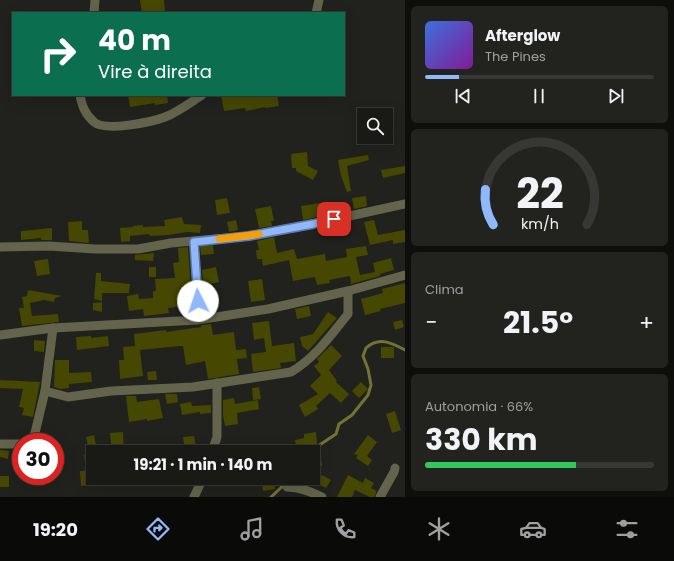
<!DOCTYPE html>
<html lang="pt">
<head>
<meta charset="utf-8">
<style>
	body { margin:0; font-family:Poppins,sans-serif; background:#22221f; color:#f1f3f6; height:100vh; display:flex; flex-direction:column; font-size:15px; white-space:nowrap }
	* { box-sizing:border-box; margin:0 }
	p { font-size:13px; color:#9fa0a1 }
	.icon { flex:none; width:22px; height:22px; fill:none; stroke:currentColor; stroke-width:2; stroke-linecap:round; stroke-linejoin:round }
	.map { position:relative; flex:1; overflow:hidden }
	.sheet { display:flex; flex-direction:column; gap:6px; padding:6px; background:#0e0e0c; width:269px }
	.sheet>* { flex:none }
	.hud { position:absolute; left:12px; top:12px; width:333px; height:84px; border-radius:0px; box-shadow:0 4px 16px #0002,0 0 0 1px #373835; background:#0b6e4f; color:#fff; overflow:hidden }
	.fabs { position:absolute; left:357px; top:108px; display:grid; gap:8px }
	.fabs a { display:grid; place-items:center; width:36px; height:36px; border-radius:0px; background:#191916; box-shadow:0 4px 16px #0002,0 0 0 1px #373835; font-size:20px }
	.speed { position:absolute; left:12px; top:433px; display:flex; gap:8px; font-size:20px; font-weight:700; text-align:center }
	.speed>* { display:grid; place-content:center; width:52px; height:52px; border-radius:50%; background:#191916; box-shadow:0 4px 16px #0002,0 0 0 1px #373835; line-height:1 }
	.speed .limit { border:6px solid #d22; background:#fff; color:#111 }
	.pin { position:absolute; display:grid; place-items:center; width:34px; height:34px; color:#fff; margin:-17px; border-radius:8px; box-shadow:0 2px 6px #0006 }
	.me { position:absolute; width:44px; margin:-22px; rotate:356deg; stroke-linejoin:round; filter:drop-shadow(0 0 3px #0008) }
	.turn { display:flex; align-items:center; gap:14px; height:84px; padding:0 20px; font-size:18px }
	.turn .icon { width:52px; height:52px; stroke-width:2.5 }
	.turn b { display:block; font-size:28px; line-height:34px }
	.big { font-size:30px; font-weight:700; line-height:1.1 }
	.sheet .tile { flex:1; display:flex; flex-direction:column; justify-content:center; gap:6px; min-width:0; padding:0 14px; border-radius:6px; background:#22221f }
	.sheet .dial { align-items:center; gap:0 }
	.dial svg { height:104px; overflow:visible; fill:none; stroke:#373835; stroke-width:7; stroke-linecap:round; text-anchor:middle }
	.dial text { fill:#f1f3f6; stroke:none }
	.song { display:flex; align-items:center; gap:12px }
	.cover { width:48px; height:48px; border-radius:6px; background:linear-gradient(135deg,hsl(220 70% 55%),hsl(290 70% 35%)) }
	.played { height:4px; border-radius:2px; background:linear-gradient(90deg,#8fb8fd 15%,#373835 15%) }
	.keys { display:flex; justify-content:space-around; direction:ltr }
	.heat { display:flex; justify-content:space-between; align-items:center; font-size:22px; direction:ltr }
	.charge { height:6px; border-radius:3px; background:linear-gradient(90deg,#34c759 66%,#373835 0) }
	.trip { position:absolute; left:86px; top:445px; width:234px; height:40px; border-radius:0px; background:#191916; box-shadow:0 4px 16px #0002,0 0 0 1px #373835; font-weight:700; line-height:40px; text-align:center }
	.tabs { display:flex; height:64px; justify-content:space-around; align-items:center; background:#0a0a09; color:#9fa0a1 }
	.tabs .icon { width:28px; height:28px }
	.tabs .current { color:#8fb8fd }
	.tabs b { font-size:18px; color:#f1f3f6 }
	main { display:flex; flex:1; min-height:0 }
	.map>svg:first-child { display:block }
	.lines { fill:none; stroke-linecap:round; stroke-linejoin:round }
	.stream { stroke:#727434; stroke-width:3 }
	.building { fill:#464700 }
	.minor { stroke:#63644b; stroke-width:9 }
	.route-casing { stroke:#5d78a4; stroke-width:10 }
	.route { stroke:#8fb8fd; stroke-width:7 }
	.slow { stroke:#f59e0b; stroke-width:7 }
</style>
</head>
<body>
<main>
<div class="map">
<svg width="405" height="497" viewBox="0 0 405 497">
	<rect width="100%" height="100%" fill="#21211d"/>
	<g class="lines">
		<g class="stream">
			<path d="M313 466 320 465 318 446 336 434 339 424 352 415 368 395 371 385 368 369 363 356 366 348C379 336 392 343 405 350"/>
			<path d="M271 497 287 482 296 481 297 478"/>
		</g>
	</g>
	<g class="building">
		<path d="M140 0H164L165 11 142 13Z"/>
		<path d="M128 95H167L168 103 155 105V103L130 107Z"/>
		<path d="M221 95H277L279 106 265 108V107L246 111 245 108 224 111Z"/>
		<path d="M307 152 308 166 318 171 313 180 296 171V168H292L291 154Z"/>
		<path d="M368 155 369 160 347 166 351 191 347 192 341 176 338 160Z"/>
		<path d="M405 166V173L383 178 381 170Z"/>
		<path d="M366 196 367 206 354 209 352 198Z"/>
		<path d="M227 198 230 213 217 215 215 200Z"/>
		<path d="M327 202 328 211 323 212 324 216 303 220 301 206Z"/>
		<path d="M271 206 274 221H271L272 226 259 228 255 209Z"/>
		<path d="M182 217 184 224 201 225 200 233 188 232 168 235 150 236 149 234 130 236V241L121 242 120 228 133 227V226L143 225V227L165 226 164 220Z"/>
		<path d="M236 220 238 230 229 232 227 222Z"/>
		<path d="M374 220 378 235 405 230V242L393 244V240L370 245 364 222Z"/>
		<path d="M82 221V230H88L89 243 69 241 68 222Z"/>
		<path d="M52 228V240H41V238L21 240V231Z"/>
		<path d="M274 237 277 253 294 249 297 259 325 254 326 261 347 257 346 249 366 246 368 255 356 257 360 275 375 272 373 263 391 258 394 270 380 274V276L351 284 350 276 329 280 330 283 317 285 315 277 293 281 289 260 263 266 262 259H257L256 250H259L257 241Z"/>
		<path d="M213 245 214 254 201 255 200 246Z"/>
		<path d="M188 247 192 305 168 308 169 313 144 316 143 309 129 311 127 296 138 294 139 299 153 298V291H156L155 279 175 278 173 263 179 262 178 248Z"/>
		<path d="M154 253 153 261 135 260V255Z"/>
		<path d="M48 259 50 274 37 276 34 261Z"/>
		<rect x="149" y="267" width="7" height="10"/>
		<path d="M216 267 219 282 206 285 205 280 203 281 202 270Z"/>
		<path d="M96 273H101V281L130 284 129 293H102V301L94 299Z"/>
		<path d="M262 279 265 300 251 302 248 281Z"/>
		<path d="M405 283V303L380 309 381 311 365 315 361 299 383 293 382 289Z"/>
		<path d="M28 290 62 296 55 298 54 302 44 300 30 303 32 316 58 314 59 322 22 326 19 308H24L22 297 27 296Z"/>
		<path d="M102 302V312L93 310V303Z"/>
		<path d="M309 306 311 316 297 319 295 309Z"/>
		<path d="M328 312 337 318 308 351 302 346 300 337 313 334Z"/>
		<path d="M402 320 404 327 395 330 393 322Z"/>
		<path d="M269 321 272 346 294 343 296 361 280 363 281 368 253 372 251 354 266 352 264 338 254 340 252 323Z"/>
		<path d="M211 324 213 335 234 332 236 350 246 349 247 358 237 359 239 374 208 379 205 361 186 365 183 346H180L140 350 143 376 120 379 119 360H124L123 347 135 346 134 334 166 330V332L201 327V325Z"/>
		<path d="M91 336V338L108 336 109 346 77 350 76 337Z"/>
		<path d="M34 340 45 341 44 352 34 351Z"/>
		<path d="M331 345 342 356 329 370 337 381 336 382 349 394 341 403 330 393 316 406 318 409 305 417 299 405 318 394 310 386 321 375 314 366 319 362 317 359Z"/>
		<rect x="381" y="347" width="13" height="11"/>
		<path d="M55 360H69V373L91 372 92 382 69 384V388L61 389 54 387Z"/>
		<path d="M156 371 157 380H148L147 372Z"/>
		<path d="M0 380 40 382 33 417 22 415 24 408 19 407 23 389 0 388Z"/>
		<path d="M361 382 368 389 359 398 352 391Z"/>
		<path d="M259 387 261 399 253 400 252 388Z"/>
		<path d="M165 394H177L178 402 167 404Z"/>
		<path d="M126 396H136L137 402 159 399 163 418 147 421V419L129 422Z"/>
		<path d="M234 398 235 404 258 400 259 409 237 413 238 424 225 426 223 415V400Z"/>
		<path d="M191 402 192 406 211 405V413L200 414V412L182 415 180 404Z"/>
		<path d="M395 411 401 430 392 433 386 414Z"/>
		<path d="M123 432 124 452H112L110 433Z"/>
		<path d="M316 432 317 444 304 446 306 452H297L295 440 304 438V434Z"/>
		<path d="M94 435 97 450 89 452 86 437Z"/>
		<path d="M368 435 377 442 367 456 372 460 368 466 356 458 358 455 354 454Z"/>
		<path d="M194 436 197 452H159V447L184 444 183 437Z"/>
		<path d="M0 450 9 451 8 459 0 457Z"/>
		<path d="M92 453 93 460 85 462 84 455Z"/>
		<path d="M92 470 94 484 81 486 80 471Z"/>
		<path d="M322 475 331 480 326 488 317 483Z"/>
		<path d="M348 475 363 483 365 478 374 483 371 488 377 491 374 497H370L355 490 352 497H337Z"/>
		<rect x="0" y="476" width="9" height="11"/>
		<path d="M274 479 275 489 263 491 262 480Z"/>
	</g>
	<g class="lines">
		<g class="minor">
			<path d="M94 13 95 0"/>
			<path d="M316 13 319 0"/>
			<path d="M80 95C82 106 85 114 94 122 105 132 152 122 165 117 178 112 191 102 202 95"/>
			<path d="M194 242 198 301 197 320"/>
			<path d="M0 247 49 246 95 249H138L171 243 249 236 313 224 405 204"/>
			<path d="M0 335 53 328 197 320 268 309 348 291 405 275"/>
			<path d="M45 391 68 397 111 391 193 387 291 372C315 358 331 335 348 314V291"/>
			<path d="M32 442 35 433 45 391 53 328"/>
			<path d="M0 444H21"/>
			<path d="M212 452 217 437V383"/>
			<path d="M231 452 250 450"/>
			<path d="M287 487C300 487 311 492 322 497"/>
			<path d="M194 497 203 478"/>
			<path d="M380 497 394 472 395 468"/>
		</g>
	</g>
	<g class="lines">
		<defs>
			<path id="route" d="M198 301 194 242 249 236 313 224 334 219"/>
		</defs>
		<use href="#route" class="route-casing"/>
		<use href="#route" class="route"/>
		<path class="slow" d="M219 239 259 234"/>
	</g>
</svg>
<div class="fabs">
<a><svg class="icon" aria-label="search" viewBox="0 0 24 24"><circle cx="10" cy="10" r="6"/><path d="M15 15l6 6"/></svg></a>
</div>
<div class="speed"><div class="limit">30</div></div>
<div class="pin" style="left:334px;top:219px;background:#d93025"><svg class="icon" aria-label="arrive" viewBox="0 0 24 24"><path d="M6 21V4h12l-3 4 3 4H6"/></svg></div>
<svg class="me" style="left:198px;top:301px" viewBox="-20 -20 40 40"><circle r="19" fill="#fff"/><path d="M0-13L10 11 0 6-10 11z" fill="#8fb8fd"/></svg>
<div class="trip">19:21 · 1 min · 140 m</div>
<div class="hud">
<div class="turn"><svg class="icon" aria-label="right" viewBox="0 0 24 24"><path d="M7 20v-9h11M14 6l5 5-5 5"/></svg><div><b>40 m</b>Vire à direita</div></div>
</div>
</div>
<section class="sheet">
<div class="tile">
<div class="song"><i class="cover"></i><div><b>Afterglow</b><p>The Pines</p></div></div>
<div class="played"></div>
<div class="keys"><svg class="icon" aria-label="previous" viewBox="0 0 24 24"><path d="M18 5L8 12l10 7zM5 5v14"/></svg><svg class="icon" aria-label="pause" viewBox="0 0 24 24"><path d="M8 5v14M16 5v14"/></svg><svg class="icon" aria-label="next" viewBox="0 0 24 24"><path d="M6 5l10 7-10 7zM19 5v14"/></svg></div>
</div>
<div class="tile dial"><svg viewBox="0 0 100 80">
<path d="M14 69A42 42 0 1 1 86 69"/>
<path d="M14 69A42 42 0 0 1 8 42" stroke="#8fb8fd"/>
<text x="50" y="56" font-size="32" font-weight="700">22</text>
<text x="50" y="72" font-size="11">km/h</text>
</svg></div>
<div class="tile"><p>Clima</p>
<div class="heat"><a>−</a><b class="big">21.5°</b><a>+</a></div>
</div>
<div class="tile"><p>Autonomia · 66%</p><b class="big">330 km</b><div class="charge"></div></div>
</section>
</main>
<nav class="tabs">
<b>19:20</b>
<svg class="icon current" aria-label="directions" viewBox="0 0 24 24"><path d="M12 3l9 9-9 9-9-9zM9 14v-3h6M13 9l2 2-2 2"/></svg>
<svg class="icon" aria-label="music" viewBox="0 0 24 24"><path d="M9 18V5l10-2v13"/><circle cx="6" cy="18" r="3"/><circle cx="16" cy="16" r="3"/></svg>
<svg class="icon" aria-label="phone" viewBox="0 0 24 24"><path d="M5 4h4l2 5-3 2q2 4 5 5l2-3 5 2v4C11 20 4 13 5 4z"/></svg>
<svg class="icon" aria-label="climate" viewBox="0 0 24 24"><path d="M12 3v18M4 7l16 10M4 17L20 7"/></svg>
<svg class="icon" aria-label="car" viewBox="0 0 24 24"><path d="M5 17H2v-5l4-1 3-4h7l3 4 3 1v5h-3M9 17h6M6 11h13"/><circle cx="7" cy="17" r="2"/><circle cx="17" cy="17" r="2"/></svg>
<svg class="icon" aria-label="filters" viewBox="0 0 24 24"><path d="M4 7h16M4 17h16"/><circle cx="9" cy="7" r="2"/><circle cx="15" cy="17" r="2"/></svg>
</nav>
</body>
</html>
